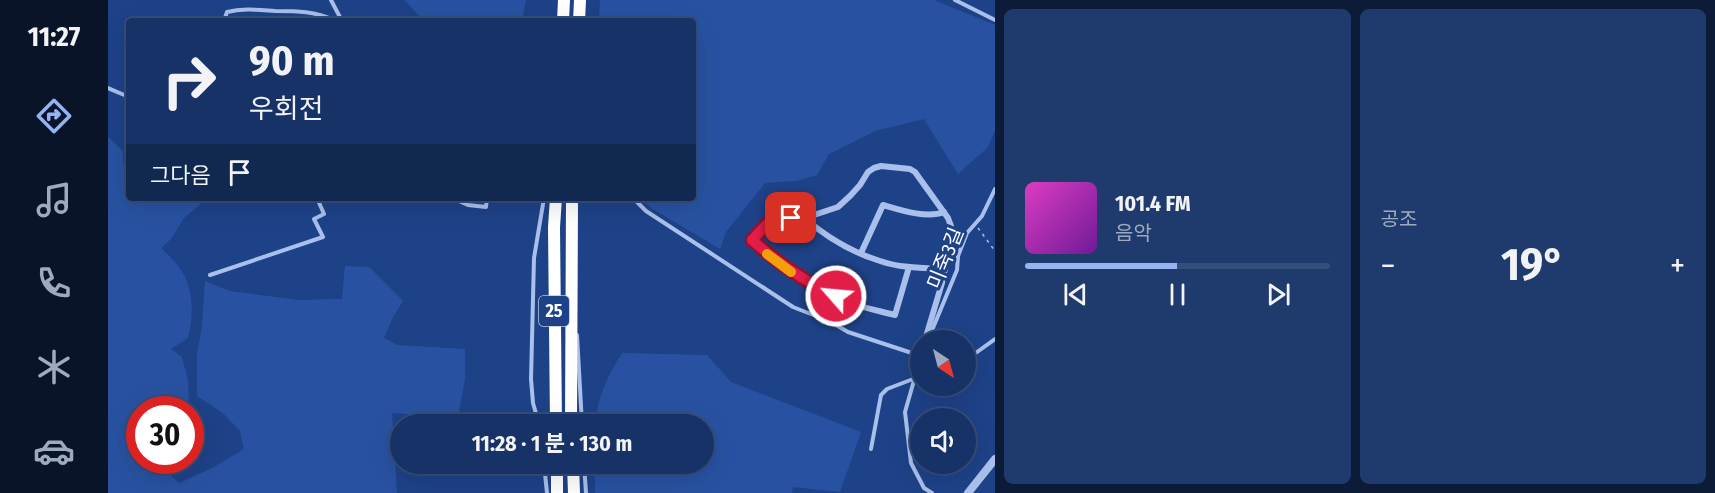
<!DOCTYPE html>
<html lang="ko">
<head>
<meta charset="utf-8">
<style>
	body { margin:0; font-family:"Fira Sans Condensed","Noto Sans KR",sans-serif; background:#1f3a6c; color:#f1f3f6; height:100vh; display:flex; flex-direction:column; font-size:22px; white-space:nowrap }
	* { box-sizing:border-box; margin:0 }
	p { font-size:20px; color:#9eaabf }
	.icon { flex:none; width:33px; height:33px; fill:none; stroke:currentColor; stroke-width:2; stroke-linecap:round; stroke-linejoin:round }
	.map { position:relative; flex:1; overflow:hidden }
	.drawer { display:flex; flex-direction:column; gap:9px; padding:9px; background:#0c1c38; width:720px }
	.drawer>* { flex:none }
	.top-card { position:absolute; left:18px; top:18px; width:570px; height:183px; border-radius:6px; box-shadow:0 6px 24px #0002,0 0 0 2px #354d7a; background:#163266; color:#f1f3f6; overflow:hidden }
	.needle { width:39px; rotate:144deg }
	.controls { position:absolute; left:802px; top:330px; display:grid; gap:12px }
	.controls a { display:grid; place-items:center; width:66px; height:66px; border-radius:50%; background:#163266; box-shadow:0 6px 24px #0002,0 0 0 2px #354d7a; font-size:30px }
	.speed { position:absolute; left:18px; top:396px; display:flex; gap:12px; font-size:30px; font-weight:700; text-align:center }
	.speed>* { display:grid; place-content:center; width:78px; height:78px; border-radius:50%; background:#163266; box-shadow:0 6px 24px #0002,0 0 0 2px #354d7a; line-height:1 }
	.speed .limit { border:9px solid #d22; background:#fff; color:#111 }
	.pin { position:absolute; display:grid; place-items:center; width:51px; height:51px; color:#fff; margin:-26px; border-radius:12px; box-shadow:0 3px 9px #0006 }
	.me { position:absolute; width:66px; margin:-33px; rotate:297deg; stroke-linejoin:round; filter:drop-shadow(0 0 4px #0008) }
	.turn { display:flex; align-items:center; gap:21px; height:126px; padding:0 24px; font-size:27px }
	.turn .icon { width:78px; height:78px; stroke-width:2.5 }
	.turn b { display:block; font-size:42px; line-height:51px }
	.then { display:flex; align-items:center; height:57px; padding:0 24px; background:#0003; gap:12px; font-size:22px }
	.big { font-size:45px; font-weight:700; line-height:1.1 }
	.drawer .widget { flex:1; display:flex; flex-direction:column; justify-content:center; gap:9px; min-width:0; padding:0 21px; border-radius:9px; background:#1f3a6c }
	.song { display:flex; align-items:center; gap:18px }
	.cover { width:72px; height:72px; border-radius:9px; background:linear-gradient(135deg,hsl(310 70% 55%),hsl(280 70% 35%)) }
	.played { height:6px; border-radius:3px; background:linear-gradient(90deg,#95b2f1 50%,#354d7a 50%) }
	.keys { display:flex; justify-content:space-around; direction:ltr }
	.heat { display:flex; justify-content:space-between; align-items:center; font-size:33px; direction:ltr }
	.drawer .tiles { flex:1; display:grid; gap:9px; grid-template-columns:repeat(2,1fr) }
	.trip { position:absolute; left:282px; top:414px; width:324px; height:60px; border-radius:30px; background:#163266; box-shadow:0 6px 24px #0002,0 0 0 2px #354d7a; font-weight:700; line-height:60px; text-align:center }
	main { display:flex; flex:1; min-height:0 }
	.tab-bar { display:flex; flex-direction:column; width:108px; justify-content:space-around; align-items:center; background:#091429; color:#9eaabf }
	.tab-bar .icon { width:42px; height:42px }
	.tab-bar .selected { color:#95b2f1 }
	.tab-bar b { font-size:27px; color:#f1f3f6 }
	.map>svg:first-child { display:block }
	.green { fill:#2852a1 }
	.lines { fill:none; stroke-linecap:round; stroke-linejoin:round }
	.path { stroke:#a8c0eb; stroke-width:1.5; stroke-dasharray:3 4.5; stroke-linecap:butt }
	.service { stroke:#a8c0eb; stroke-width:4 }
	.minor { stroke:#a8c0eb; stroke-width:6 }
	.tertiary { stroke:#a8c0eb; stroke-width:8 }
	.motorway { stroke:#fff; stroke-width:12 }
	.route-casing { stroke:#92132f; stroke-width:15 }
	.route { stroke:#e11d48; stroke-width:10 }
	.slow { stroke:#f59e0b; stroke-width:10 }
	.labels { text-anchor:middle; stroke-width:6; stroke-linejoin:round; paint-order:stroke }
	.shield { fill:#1e4288; stroke:#bcc6db; stroke-width:1.5 }
	.shield-label { font-size:18px; font-weight:bold; fill:#fff }
	.street-label { font-size:20px; fill:#fff; stroke:#1e4288 }
</style>
</head>
<body>
<main>
<nav class="tab-bar">
<b>11:27</b>
<svg class="icon selected" aria-label="directions" viewBox="0 0 24 24"><path d="M12 3l9 9-9 9-9-9zM9 14v-3h6M13 9l2 2-2 2"/></svg>
<svg class="icon" aria-label="music" viewBox="0 0 24 24"><path d="M9 18V5l10-2v13"/><circle cx="6" cy="18" r="3"/><circle cx="16" cy="16" r="3"/></svg>
<svg class="icon" aria-label="phone" viewBox="0 0 24 24"><path d="M5 4h4l2 5-3 2q2 4 5 5l2-3 5 2v4C11 20 4 13 5 4z"/></svg>
<svg class="icon" aria-label="climate" viewBox="0 0 24 24"><path d="M12 3v18M4 7l16 10M4 17L20 7"/></svg>
<svg class="icon" aria-label="car" viewBox="0 0 24 24"><path d="M5 17H2v-5l4-1 3-4h7l3 4 3 1v5h-3M9 17h6M6 11h13"/><circle cx="7" cy="17" r="2"/><circle cx="17" cy="17" r="2"/></svg>
</nav>
<div class="map">
<svg width="887" height="493" viewBox="0 0 887 493">
	<rect width="100%" height="100%" fill="#1e4288"/>
	<g class="green">
		<path d="M297 0H418L414 21H315Z"/>
		<path d="M492 0H826L887 25V130L880 147 850 174 816 119 767 131 721 154 709 175 688 181 657 183 618 232 612 249 543 208 533 198H585V21H491Z"/>
		<path d="M0 137 15 151V163L21 165V198H87L95 202 76 218 63 239 53 248C59 254 65 259 70 266 86 286 86 314 80 338L63 349 74 357 80 381 81 409 32 410V460L57 461 53 466 71 483 104 468 136 449 132 431 116 414 89 396V355L94 326 97 281 122 291 191 300 234 299 237 266 261 267 295 301 285 317 276 338 289 345 357 349V379L350 417 284 413 289 493H0Z"/>
		<path d="M514 353 599 355 623 382 753 432 732 492 685 487 684 493H487V464H596V424H488C488 399 501 374 514 353Z"/>
	</g>
	<g class="lines">
		<path class="path" d="M870 228 887 251"/>
		<g class="service">
			<path d="M223 0 234 21"/>
			<path d="M847 0 887 20"/>
			<path d="M116 21 119 12C135 8 151 10 167 11 189 11 207 11 228 21"/>
			<path d="M0 88 21 97"/>
			<path d="M344 198 360 205 378 207 379 198"/>
			<path d="M525 198 538 211 685 307 723 322 740 332 813 356"/>
			<path d="M102 275 215 237 206 219 216 214 209 198"/>
			<path d="M469 335 474 424"/>
			<path d="M820 340 849 270 850 256 859 233 874 216 887 189"/>
			<path d="M813 356 797 412 803 463 816 488 824 493"/>
			<path d="M858 360 887 339"/>
			<path d="M431 424 425 403 423 379 426 258 436 198"/>
			<path d="M763 449 773 395 779 389 813 376"/>
			<path d="M436 464 439 493"/>
			<path d="M476 464 478 493"/>
		</g>
		<g class="minor">
			<path d="M693 200 695 217C717 236 743 252 772 261 792 268 815 268 837 269"/>
			<path d="M753 253 775 205C792 210 819 219 836 212"/>
			<path d="M801 267 787 315C772 311 756 308 742 303 705 288 674 266 644 240L663 220 706 215 730 207 742 196 752 185 760 172 766 168 773 166 802 169 807 172 840 218 843 226 844 233 834 283 817 340"/>
			<path d="M813 356V355"/>
		</g>
		<path class="tertiary" d="M860 493 887 459"/>
		<g class="motorway">
			<path d="M455 21 456 0"/>
			<path d="M471 21 472 0"/>
			<path d="M448 198 446 227 448 424"/>
			<path d="M463 424 464 198"/>
			<path d="M449 464V493"/>
			<path d="M465 464 466 493"/>
		</g>
	</g>
	<g class="lines">
		<defs>
			<path id="route" d="M683 218 663 220 644 240C670 263 697 282 728 296"/>
		</defs>
		<use href="#route" class="route-casing"/>
		<use href="#route" class="route"/>
		<path class="slow" d="M659 254 683 272"/>
	</g>
	<g class="labels">
		<rect class="shield" x="431" y="296" width="30" height="30" rx="4.5"/>
		<g class="shield-label">
			<text x="446" y="317">25</text>
		</g>
		<g class="street-label">
			<text transform="translate(837 258) rotate(-68)" y="7">미죽3길</text>
		</g>
	</g>
</svg>
<div class="controls">
<a><svg class="needle" viewBox="-14 -14 28 28"><path d="M0-13l5 13h-10z" fill="#e53935"/><path d="M0 13l5-13h-10z" fill="#9eaabf"/></svg></a>
<a><svg class="icon" aria-label="sound" viewBox="0 0 24 24"><path d="M4 9h4l5-4v14l-5-4H4zM17 9q2 3 0 6"/></svg></a>
</div>
<div class="speed"><div class="limit">30</div></div>
<div class="pin" style="left:683px;top:218px;background:#d93025"><svg class="icon" aria-label="arrive" viewBox="0 0 24 24"><path d="M6 21V4h12l-3 4 3 4H6"/></svg></div>
<svg class="me" style="left:728px;top:296px" viewBox="-20 -20 40 40"><circle r="17" fill="#e11d48" stroke="#fff" stroke-width="3"/><path d="M0-11L8 9 0 5-8 9z" fill="#fff"/></svg>
<div class="trip">11:28 · 1 분 · 130 m</div>
<div class="top-card">
<div class="turn"><svg class="icon" aria-label="right" viewBox="0 0 24 24"><path d="M7 20v-9h11M14 6l5 5-5 5"/></svg><div><b>90 m</b>우회전</div></div>
<div class="then">그다음<svg class="icon" aria-label="arrive" viewBox="0 0 24 24"><path d="M6 21V4h12l-3 4 3 4H6"/></svg></div>
</div>
</div>
<section class="drawer">
<div class="tiles">
<div class="widget">
<div class="song"><i class="cover"></i><div><b>101.4 FM</b><p>음악</p></div></div>
<div class="played"></div>
<div class="keys"><svg class="icon" aria-label="previous" viewBox="0 0 24 24"><path d="M18 5L8 12l10 7zM5 5v14"/></svg><svg class="icon" aria-label="pause" viewBox="0 0 24 24"><path d="M8 5v14M16 5v14"/></svg><svg class="icon" aria-label="next" viewBox="0 0 24 24"><path d="M6 5l10 7-10 7zM19 5v14"/></svg></div>
</div>
<div class="widget"><p>공조</p>
<div class="heat"><a>−</a><b class="big">19°</b><a>+</a></div>
</div>
</div>
</section>
</main>
</body>
</html>
